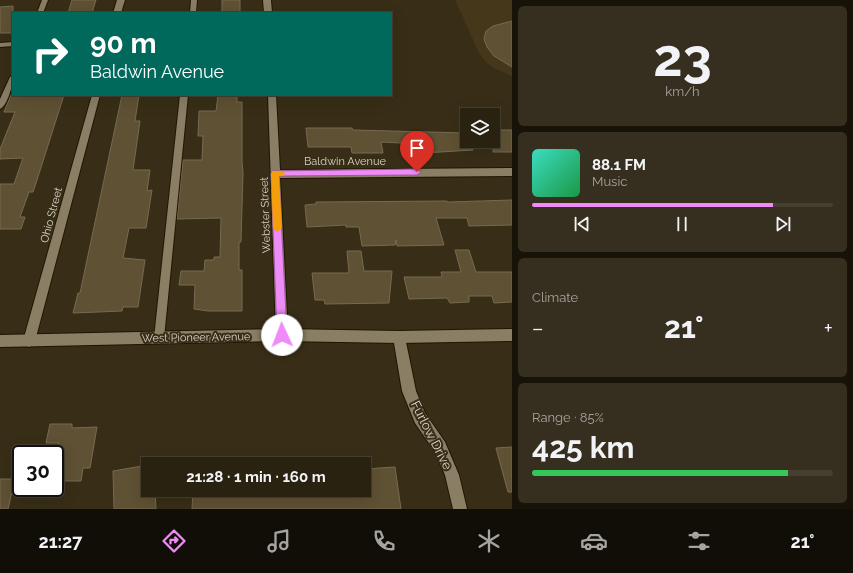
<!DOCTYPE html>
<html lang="en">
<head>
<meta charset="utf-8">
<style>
	body { margin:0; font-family:Raleway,sans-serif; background:#362f1f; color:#f1f3f6; height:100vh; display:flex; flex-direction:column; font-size:15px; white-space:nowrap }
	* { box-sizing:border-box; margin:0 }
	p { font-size:13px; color:#a5a49f }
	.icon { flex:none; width:22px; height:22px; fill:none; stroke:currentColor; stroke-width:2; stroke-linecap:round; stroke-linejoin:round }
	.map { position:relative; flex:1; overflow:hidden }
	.panel { display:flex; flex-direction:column; gap:6px; padding:6px; background:#171309; width:341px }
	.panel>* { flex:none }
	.hud { position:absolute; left:12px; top:12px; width:380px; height:84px; border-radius:0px; box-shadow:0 4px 16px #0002,0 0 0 1px #463f31; background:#00695c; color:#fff; overflow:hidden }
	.fabs { position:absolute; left:460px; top:108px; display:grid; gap:8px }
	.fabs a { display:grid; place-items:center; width:40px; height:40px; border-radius:0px; background:#2a2211; box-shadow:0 4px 16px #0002,0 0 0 1px #463f31; font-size:20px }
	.speed { position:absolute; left:12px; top:445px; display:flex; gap:8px; font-size:20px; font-weight:700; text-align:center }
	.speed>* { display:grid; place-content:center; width:52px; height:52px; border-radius:50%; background:#2a2211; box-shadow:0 4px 16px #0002,0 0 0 1px #463f31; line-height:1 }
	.speed .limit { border:2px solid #111; border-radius:6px; background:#fff; color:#111 }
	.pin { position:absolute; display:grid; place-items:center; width:34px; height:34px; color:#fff; margin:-41px -17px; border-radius:50% 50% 50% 0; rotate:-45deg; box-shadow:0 0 4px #0007 }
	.pin .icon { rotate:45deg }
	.me { position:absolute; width:44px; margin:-22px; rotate:358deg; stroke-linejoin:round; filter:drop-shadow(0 0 3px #0008) }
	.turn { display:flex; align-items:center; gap:14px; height:84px; padding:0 12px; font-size:18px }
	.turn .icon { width:52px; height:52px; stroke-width:2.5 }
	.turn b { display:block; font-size:28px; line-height:34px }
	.big { font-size:30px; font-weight:700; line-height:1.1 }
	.panel .widget { flex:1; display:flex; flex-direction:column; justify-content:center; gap:6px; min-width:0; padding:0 14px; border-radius:6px; background:#362f1f }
	.panel .dial { align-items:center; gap:0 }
	.dial b { font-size:52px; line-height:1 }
	.song { display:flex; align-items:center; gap:12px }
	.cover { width:48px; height:48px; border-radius:6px; background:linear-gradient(135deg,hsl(170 70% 55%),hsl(140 70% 35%)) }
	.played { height:4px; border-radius:2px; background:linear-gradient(90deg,#ef8bf7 80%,#463f31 80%) }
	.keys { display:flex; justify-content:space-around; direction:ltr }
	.heat { display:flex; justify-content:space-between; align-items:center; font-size:22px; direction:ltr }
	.charge { height:6px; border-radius:3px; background:linear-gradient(90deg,#34c759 85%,#463f31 0) }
	.trip { position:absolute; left:141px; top:457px; width:230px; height:40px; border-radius:0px; background:#2a2211; box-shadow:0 4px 16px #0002,0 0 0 1px #463f31; font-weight:700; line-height:40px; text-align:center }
	.dock { display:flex; height:64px; justify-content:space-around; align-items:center; background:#110e07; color:#a5a49f }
	.dock .icon { width:28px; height:28px }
	.dock .selected { color:#ef8bf7 }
	.dock b { font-size:18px; color:#f1f3f6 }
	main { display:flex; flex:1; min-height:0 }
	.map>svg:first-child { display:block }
	.built { fill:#453719 }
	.building { fill:#5f5133; stroke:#766a52 }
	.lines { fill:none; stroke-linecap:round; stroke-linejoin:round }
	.service-casing { stroke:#201601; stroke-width:2 }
	.minor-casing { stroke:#201601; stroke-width:2 }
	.tertiary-casing { stroke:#201601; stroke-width:2 }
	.service { fill:#8a7e65; fill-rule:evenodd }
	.minor { fill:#8a7e65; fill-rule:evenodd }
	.tertiary { fill:#8a7e65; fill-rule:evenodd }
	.route { fill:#ef8bf7; stroke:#9b5aa1 }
	.slow { fill:#f59e0b }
	.labels { text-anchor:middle; stroke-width:4; stroke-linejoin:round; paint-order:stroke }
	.street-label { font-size:11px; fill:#d9d2c5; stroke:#382e17 }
	.near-street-label { font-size:13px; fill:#d9d2c5; stroke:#382e17 }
</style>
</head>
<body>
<main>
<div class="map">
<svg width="512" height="509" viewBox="0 0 512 509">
	<rect width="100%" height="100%" fill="#382e17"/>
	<path class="built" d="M455 0H512V76L494 68 486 62 480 55Z"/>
	<g class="building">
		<path d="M72 0H96L92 13H68Z"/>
		<rect x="222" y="0" width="18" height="13"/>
		<path d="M13 6V33H0V7Z"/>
		<path d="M512 21V67L494 56 487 47 484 39 486 31 493 26Z"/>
		<path d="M11 95H64L37 180 33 192H29L20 217H25L21 229H0V184H14L23 158 0 159V149L15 112H4Z"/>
		<path d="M122 95H139L135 121H140L133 170H150L147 191 152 190 146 228H129L123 258 145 260 138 307H123L122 311 73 313 78 293H80Z"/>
		<path d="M218 95H237V102H242V162L243 173 241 242H239V270H242V311H208L194 309 195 285H179L181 271H204L205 260H214V257H220L221 218 177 219 183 160H202L203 136H198L199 111H216Z"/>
		<path d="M306 128H352L353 130 466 133 467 141H469L473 150 424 153 421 144 381 142 383 153H352L351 147H308Z"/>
		<rect x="493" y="130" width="19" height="22"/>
		<path d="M512 200V225L469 226 467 218H436L444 245 397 246 396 240 395 245 362 246 359 227H346V225L307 227 305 205 316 204V202L447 201 448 202Z"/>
		<path d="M455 250H469L476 272H512V302L494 303 492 296H469V302L450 303 447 298 409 299 404 277H442L441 272H461Z"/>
		<path d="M347 251H361L364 271H392L389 303 325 304 324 300H315L312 273H349Z"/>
		<path d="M50 424H72V428L97 427 90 468H83L81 481H55V464L59 443H46Z"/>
		<path d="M512 447V492H508L496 448Z"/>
		<path d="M148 465V490H155L156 509H114L113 471Z"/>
		<path d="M395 467 401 509H192L193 490H364V469Z"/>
		<path d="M0 479H15L8 509H0Z"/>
	</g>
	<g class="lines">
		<defs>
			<g id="service">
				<path d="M42 0H48L43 13H37Z"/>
				<path d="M191 0H197L196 13H190Z"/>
				<path d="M13 75C13 84 8 105 0 109V99L10 77Z"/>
				<path d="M180 95H188L164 338 163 341 159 343 155 341 154 338Z"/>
			</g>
			<g id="minor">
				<path d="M117 0H125L121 13H113Z"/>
				<path d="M263 0H271L272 13H264Z"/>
				<path d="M13 42V46L0 47V43Z"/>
				<path d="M92 95H100L35 341 33 345 29 347 25 345 23 341Z"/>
				<path d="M268 95H276L280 170 512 168V176L280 178 288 335 286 339 282 341 278 339 276 335Z"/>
				<path d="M399 331 403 333 405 337 416 391 425 413 445 442 459 475 467 509H453L445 475 435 452 415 423 402 391 393 337 395 333Z"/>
			</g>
			<path id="tertiary" d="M282 329 399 331 512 329V341L399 343 282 341 0 347V335Z"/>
		</defs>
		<use href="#service" class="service-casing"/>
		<use href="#minor" class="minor-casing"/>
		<use href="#tertiary" class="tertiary-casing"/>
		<use href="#service" class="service"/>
		<use href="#minor" class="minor"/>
		<use href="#tertiary" class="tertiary"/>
	</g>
	<path class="route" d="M417 169 421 172 417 175 279 176 287 335 285 338 282 339 278 338 277 335 271 174 272 171Z"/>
	<path class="slow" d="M272 171H281L285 173 284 176H279L282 228 277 232 273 228 271 174Z"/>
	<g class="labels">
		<g class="street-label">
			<text x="345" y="165">Baldwin Avenue</text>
			<text transform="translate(51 215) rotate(-75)" y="4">Ohio Street</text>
			<text transform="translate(265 215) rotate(-92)" y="4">Webster Street</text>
			<text transform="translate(196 337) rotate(-1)" y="4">West Pioneer Avenue</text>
		</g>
		<g class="near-street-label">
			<text transform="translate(432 435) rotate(63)" y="5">Furlow Drive</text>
		</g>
	</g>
</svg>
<div class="fabs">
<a><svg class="icon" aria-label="layers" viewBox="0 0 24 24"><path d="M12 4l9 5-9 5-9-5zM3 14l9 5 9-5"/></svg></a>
</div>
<div class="speed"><div class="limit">30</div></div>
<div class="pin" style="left:417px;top:172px;background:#d93025"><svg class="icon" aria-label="arrive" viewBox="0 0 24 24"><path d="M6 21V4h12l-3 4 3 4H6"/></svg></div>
<svg class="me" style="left:282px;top:335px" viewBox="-20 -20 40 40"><circle r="19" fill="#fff"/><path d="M0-13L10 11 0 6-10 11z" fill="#ef8bf7"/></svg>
<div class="trip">21:28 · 1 min · 160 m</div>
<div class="hud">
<div class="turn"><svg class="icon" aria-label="right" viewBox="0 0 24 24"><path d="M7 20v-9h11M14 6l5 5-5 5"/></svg><div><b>90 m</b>Baldwin Avenue</div></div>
</div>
</div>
<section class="panel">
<div class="widget dial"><b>23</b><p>km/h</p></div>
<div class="widget">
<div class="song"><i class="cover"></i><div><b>88.1 FM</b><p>Music</p></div></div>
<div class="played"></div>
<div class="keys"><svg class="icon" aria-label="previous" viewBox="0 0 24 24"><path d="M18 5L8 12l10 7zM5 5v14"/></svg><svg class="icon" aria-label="pause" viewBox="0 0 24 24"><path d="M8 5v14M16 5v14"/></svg><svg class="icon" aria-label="next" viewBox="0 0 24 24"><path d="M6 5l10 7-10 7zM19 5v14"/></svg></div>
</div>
<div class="widget"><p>Climate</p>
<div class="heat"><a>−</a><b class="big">21°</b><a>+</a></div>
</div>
<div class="widget"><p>Range · 85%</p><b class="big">425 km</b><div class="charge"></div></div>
</section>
</main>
<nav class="dock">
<b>21:27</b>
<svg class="icon selected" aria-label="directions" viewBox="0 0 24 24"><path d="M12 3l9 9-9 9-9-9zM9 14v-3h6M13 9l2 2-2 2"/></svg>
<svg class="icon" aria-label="music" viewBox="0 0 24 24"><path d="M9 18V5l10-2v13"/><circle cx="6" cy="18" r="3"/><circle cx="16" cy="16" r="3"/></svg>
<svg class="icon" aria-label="phone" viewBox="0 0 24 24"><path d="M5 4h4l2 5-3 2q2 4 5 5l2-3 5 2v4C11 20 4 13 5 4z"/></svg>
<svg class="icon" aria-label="climate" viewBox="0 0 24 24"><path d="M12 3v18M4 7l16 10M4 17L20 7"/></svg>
<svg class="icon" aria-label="car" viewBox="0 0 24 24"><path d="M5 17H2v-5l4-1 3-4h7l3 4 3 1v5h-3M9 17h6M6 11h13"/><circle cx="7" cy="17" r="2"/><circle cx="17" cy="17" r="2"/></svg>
<svg class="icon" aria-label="filters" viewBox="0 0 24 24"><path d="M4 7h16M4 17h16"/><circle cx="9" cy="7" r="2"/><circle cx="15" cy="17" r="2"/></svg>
<b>21°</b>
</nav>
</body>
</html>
